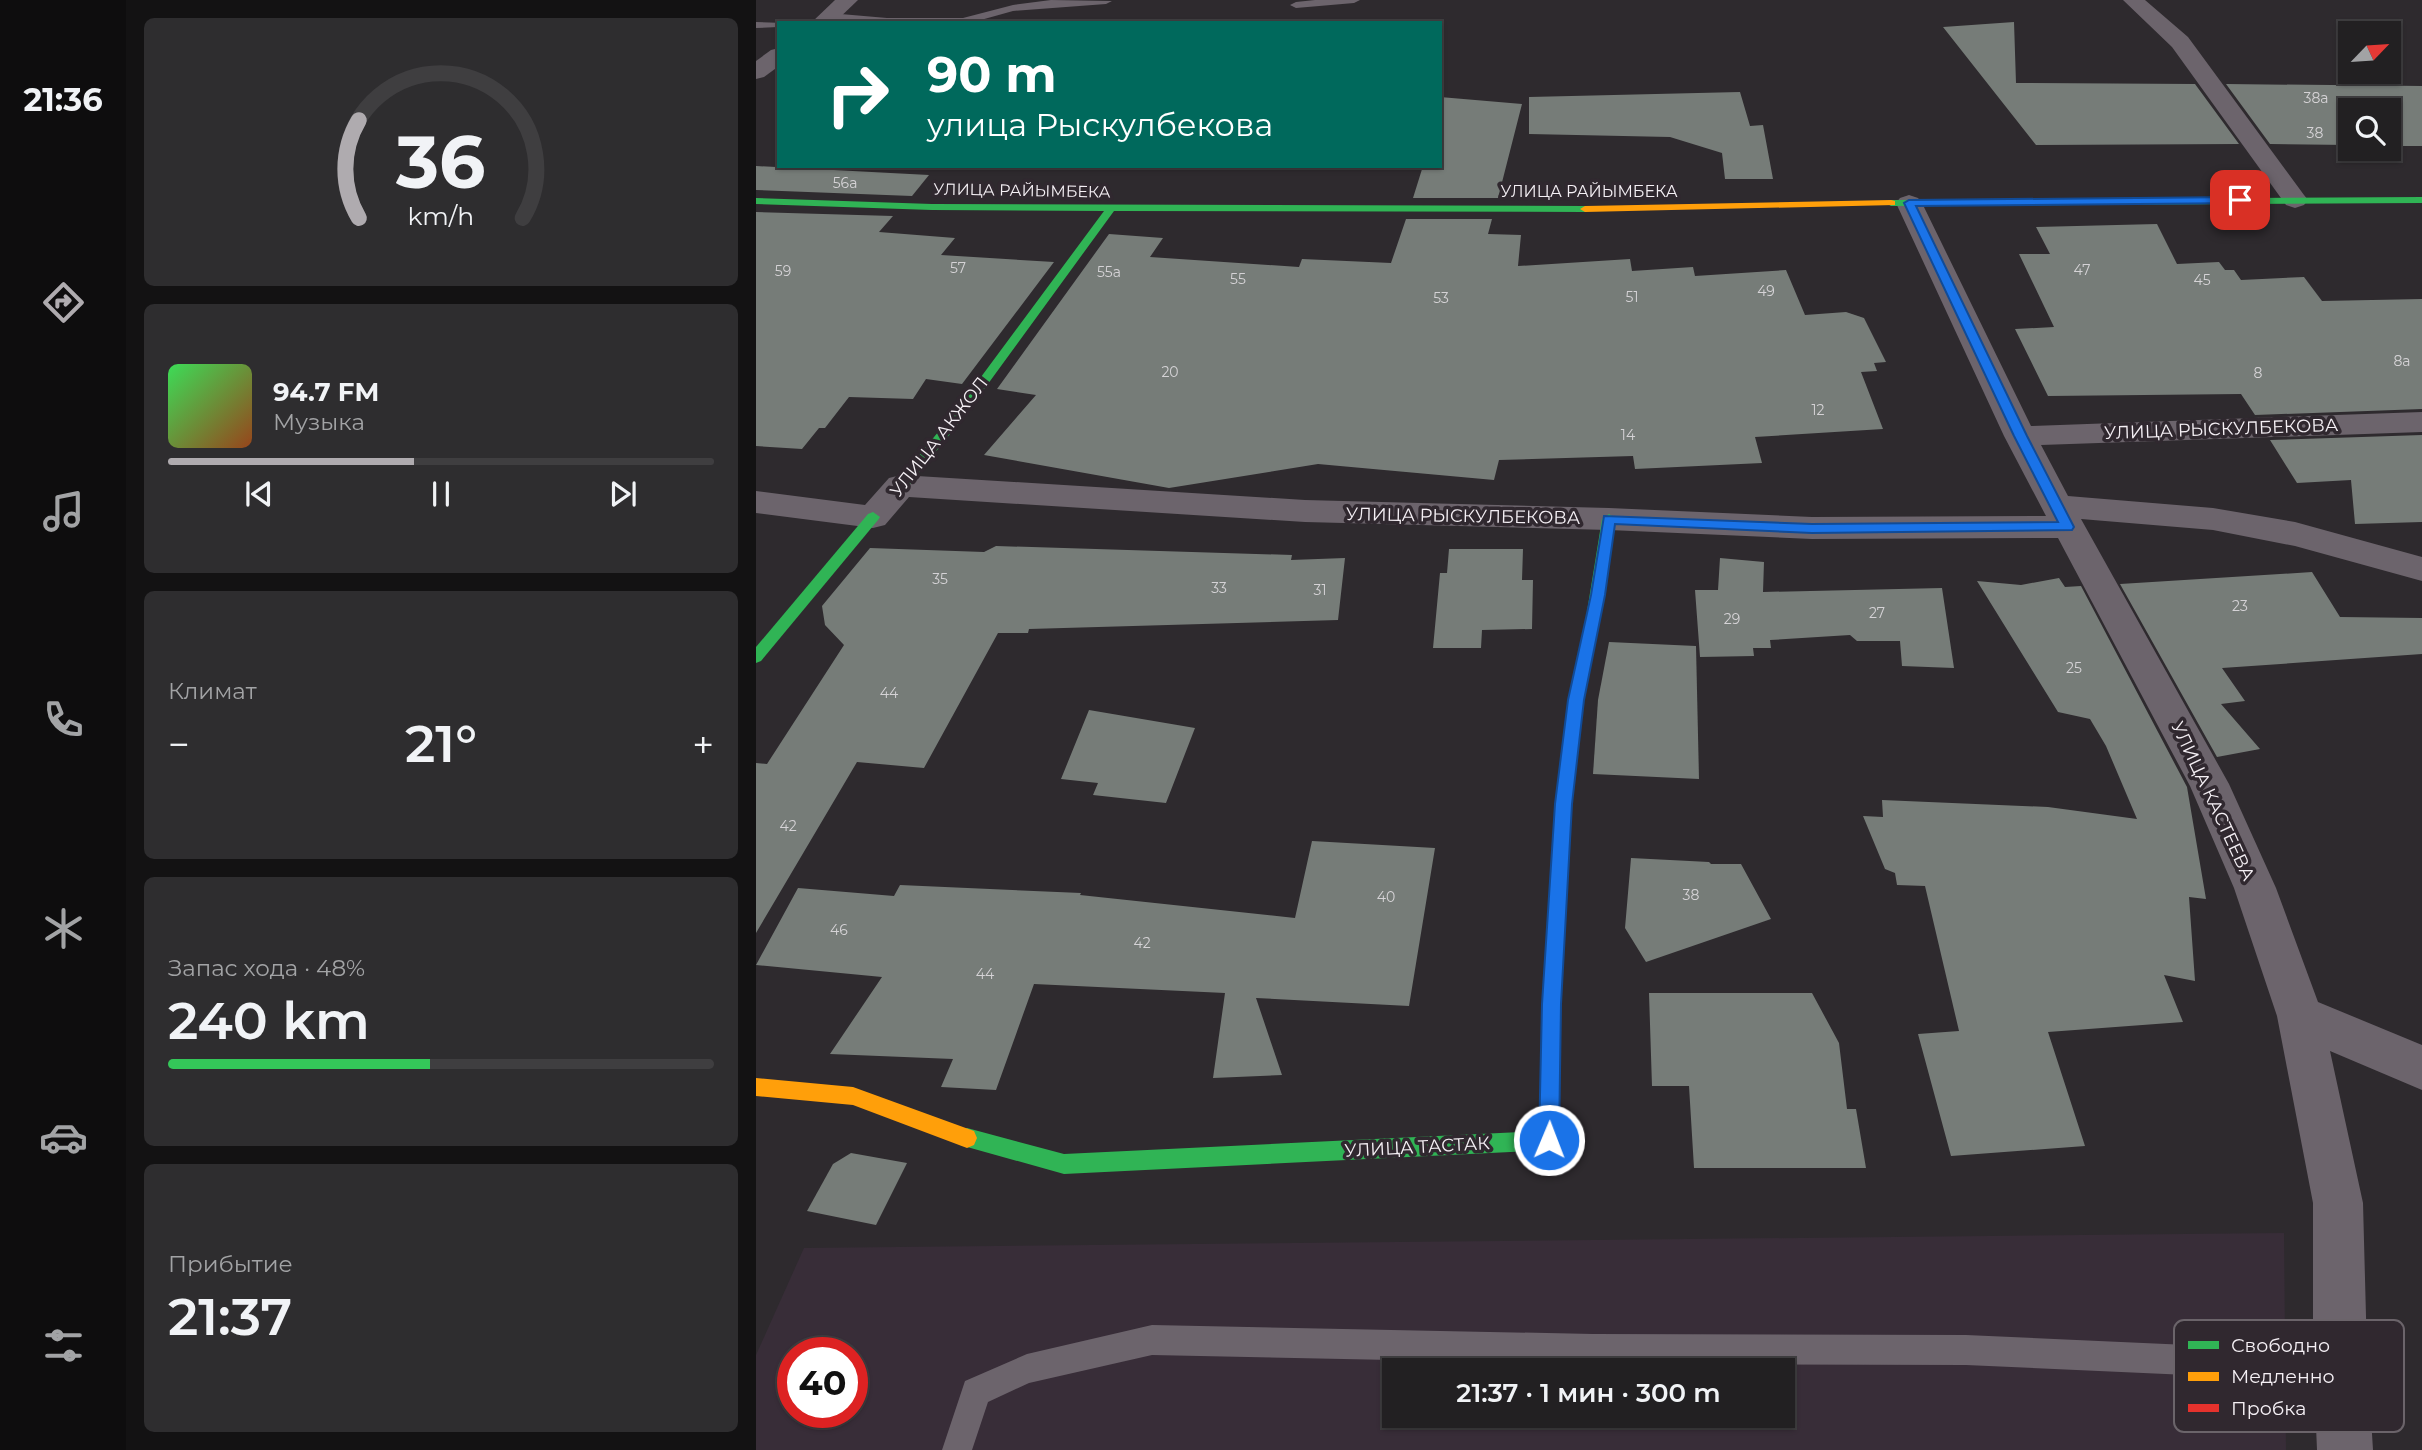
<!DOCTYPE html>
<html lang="ru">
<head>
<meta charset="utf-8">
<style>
	body { margin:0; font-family:Montserrat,sans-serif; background:#2e2d2f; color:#f1f3f6; height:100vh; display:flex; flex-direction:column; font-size:26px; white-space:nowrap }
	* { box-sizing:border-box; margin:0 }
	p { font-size:23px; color:#a2a3a5 }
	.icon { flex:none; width:38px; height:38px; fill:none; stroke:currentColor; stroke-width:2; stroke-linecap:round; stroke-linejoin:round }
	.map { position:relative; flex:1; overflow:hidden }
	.details { display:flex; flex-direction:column; gap:18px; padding:18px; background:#131213; width:630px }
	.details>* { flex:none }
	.banner { position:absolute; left:21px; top:21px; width:665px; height:147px; border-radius:0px; box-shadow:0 2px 5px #0004,0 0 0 2px #3f3e40; background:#00695c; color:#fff; overflow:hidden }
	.needle { width:46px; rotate:65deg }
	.tools { position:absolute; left:1582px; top:21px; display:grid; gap:14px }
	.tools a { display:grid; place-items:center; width:63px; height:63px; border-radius:0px; background:#222022; box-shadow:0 2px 5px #0004,0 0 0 2px #3f3e40; font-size:35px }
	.speed { position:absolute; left:21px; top:1337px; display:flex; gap:14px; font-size:35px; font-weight:700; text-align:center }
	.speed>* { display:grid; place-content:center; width:91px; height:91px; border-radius:50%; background:#222022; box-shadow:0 2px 5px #0004,0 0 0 2px #3f3e40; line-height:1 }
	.speed .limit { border:10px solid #d22; background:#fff; color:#111 }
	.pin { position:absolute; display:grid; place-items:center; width:60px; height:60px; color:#fff; margin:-30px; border-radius:14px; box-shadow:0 4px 10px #0006 }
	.me { position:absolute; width:77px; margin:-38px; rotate:1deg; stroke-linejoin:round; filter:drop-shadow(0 0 5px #0008) }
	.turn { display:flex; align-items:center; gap:24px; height:147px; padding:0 35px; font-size:32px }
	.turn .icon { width:91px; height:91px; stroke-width:2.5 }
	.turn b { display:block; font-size:49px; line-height:60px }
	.big { font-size:52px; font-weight:600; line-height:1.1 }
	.details .card { flex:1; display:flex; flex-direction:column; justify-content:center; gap:10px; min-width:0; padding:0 24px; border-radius:10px; background:#2e2d2f }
	.details .dial { align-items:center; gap:0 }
	.dial svg { height:182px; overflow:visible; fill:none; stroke:#3f3e40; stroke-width:7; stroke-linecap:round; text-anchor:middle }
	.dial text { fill:#f1f3f6; stroke:none }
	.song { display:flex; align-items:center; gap:21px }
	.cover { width:84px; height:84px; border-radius:10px; background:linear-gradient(135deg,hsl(130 70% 55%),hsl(20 70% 35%)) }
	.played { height:7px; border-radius:4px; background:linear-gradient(90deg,#afabaf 45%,#3f3e40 45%) }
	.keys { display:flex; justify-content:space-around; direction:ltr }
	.heat { display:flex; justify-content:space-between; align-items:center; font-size:38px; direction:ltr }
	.charge { height:10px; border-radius:5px; background:linear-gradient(90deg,#34c759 48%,#3f3e40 0) }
	.trip { position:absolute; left:626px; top:1358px; width:413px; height:70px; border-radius:0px; background:#222022; box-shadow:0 2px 5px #0004,0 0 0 2px #3f3e40; font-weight:600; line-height:70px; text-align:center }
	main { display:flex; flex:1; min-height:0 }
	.tabs { display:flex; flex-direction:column; width:126px; justify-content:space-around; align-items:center; background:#0e0d0e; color:#a2a3a5 }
	.tabs .icon { width:49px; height:49px }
	.tabs .active { color:#afabaf }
	.tabs b { font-size:32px; color:#f1f3f6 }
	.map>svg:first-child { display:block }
	.built { fill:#382d38; fill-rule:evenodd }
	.building { fill:#767c78 }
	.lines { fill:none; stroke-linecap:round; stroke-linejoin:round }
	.lane { fill:#6c646c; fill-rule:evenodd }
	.street { fill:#6c646c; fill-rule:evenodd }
	.fast { fill:#30b455; fill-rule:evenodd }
	.slow { fill:#ff9f0a; fill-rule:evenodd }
	.jam { fill:#e5322d; fill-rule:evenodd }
	.route { fill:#1a73e8; stroke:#114b97; stroke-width:2 }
	.labels { text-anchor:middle; stroke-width:7; stroke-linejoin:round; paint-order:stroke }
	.number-label { font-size:14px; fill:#d5d3d6 }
	.far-street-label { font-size:16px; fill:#f5f0f5; stroke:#30282f }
	.street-label { font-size:18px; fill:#f5f0f5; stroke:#30282f }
	.key { fill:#30282f; stroke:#6b646a; stroke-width:2 }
	.key-label { font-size:19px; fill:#f5f0f5 }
</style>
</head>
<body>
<main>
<nav class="tabs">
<b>21:36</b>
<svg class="icon active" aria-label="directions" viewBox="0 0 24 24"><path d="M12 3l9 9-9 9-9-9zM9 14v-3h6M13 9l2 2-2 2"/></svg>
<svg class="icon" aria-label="music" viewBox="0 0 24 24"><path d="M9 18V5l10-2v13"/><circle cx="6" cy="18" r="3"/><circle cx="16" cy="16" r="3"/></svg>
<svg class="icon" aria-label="phone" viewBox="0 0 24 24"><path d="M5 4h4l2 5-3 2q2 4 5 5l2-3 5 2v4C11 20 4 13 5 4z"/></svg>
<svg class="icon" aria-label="climate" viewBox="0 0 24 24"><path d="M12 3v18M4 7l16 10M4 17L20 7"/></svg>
<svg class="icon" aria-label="car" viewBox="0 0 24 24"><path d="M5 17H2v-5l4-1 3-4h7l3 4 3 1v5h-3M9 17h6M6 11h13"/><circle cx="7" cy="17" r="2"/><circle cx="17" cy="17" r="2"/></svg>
<svg class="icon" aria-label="filters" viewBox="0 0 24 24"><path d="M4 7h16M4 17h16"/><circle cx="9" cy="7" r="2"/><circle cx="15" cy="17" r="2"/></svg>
</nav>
<section class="details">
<div class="card dial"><svg viewBox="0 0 100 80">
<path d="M14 69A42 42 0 1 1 86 69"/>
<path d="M14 69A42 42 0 0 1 14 26" stroke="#afabaf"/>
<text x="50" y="56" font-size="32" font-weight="700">36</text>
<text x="50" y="72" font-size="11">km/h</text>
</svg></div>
<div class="card">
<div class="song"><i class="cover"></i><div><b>94.7 FM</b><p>Музыка</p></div></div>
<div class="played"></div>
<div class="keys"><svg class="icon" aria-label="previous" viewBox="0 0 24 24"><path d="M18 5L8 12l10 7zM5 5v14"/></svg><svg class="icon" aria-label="pause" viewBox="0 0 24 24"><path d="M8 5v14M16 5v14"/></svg><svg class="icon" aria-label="next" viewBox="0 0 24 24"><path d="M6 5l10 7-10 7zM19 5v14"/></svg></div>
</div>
<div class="card"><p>Климат</p>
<div class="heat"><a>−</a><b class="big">21°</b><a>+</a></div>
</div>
<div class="card"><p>Запас хода · 48%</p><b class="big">240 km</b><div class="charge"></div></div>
<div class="card"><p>Прибытие</p><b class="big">21:37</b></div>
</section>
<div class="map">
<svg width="1666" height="1450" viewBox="0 0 1666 1450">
	<rect width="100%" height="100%" fill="#2e2a2e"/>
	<path class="built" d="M1528 1233 1530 1450H0V1355L48 1248ZM37 1353H96V1412H37ZM639 1370H1027V1416H639Z"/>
	<g class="building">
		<path d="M1258 22 1260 83 1439 84 1483 144 1280 145 1187 27Z"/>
		<path d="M1470 84 1666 86V146H1633V110H1594V145L1514 144Z"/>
		<path d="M984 92 994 126 1007 125 1017 179H969L966 153 914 137 773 134V97Z"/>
		<path d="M684 97 766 104 742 198H657L667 166H684Z"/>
		<path d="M0 166 173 175 156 196 0 190Z"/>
		<path d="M0 212 137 216 123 232 199 238 185 255 298 262 206 384 170 379 157 399 93 397 69 428H63L46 449 0 446Z"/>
		<path d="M650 219H736L732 234 765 235 762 266 874 259 876 271 937 267 939 276 1030 270 1049 315 1090 312 1108 318 1130 362 1118 363 1121 371 1105 372 1127 429 999 437 1006 463 879 469 877 456 743 460 738 480 562 464 413 488 228 455 280 395 241 389 353 234 407 238 394 257 543 267 546 259 635 263Z"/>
		<path d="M1401 224 1421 264 1463 262 1469 270H1478L1485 280 1548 277 1566 301 1666 299V409L1499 415 1485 394 1292 396 1259 329 1298 327 1263 254H1294L1280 227Z"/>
		<path d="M1666 435V522L1599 524 1595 480 1541 483 1514 440Z"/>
		<path d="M240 546 536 555 535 560 589 558 582 620 273 629 272 633H242L168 768 101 762 0 933V763L11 764 88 645 69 625 66 606 114 548 228 552Z"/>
		<path d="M693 549H767L766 580H777L776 629 726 630 725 648H677L684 573H691Z"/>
		<path d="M964 558 1008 562 1007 592 1186 588 1198 668 1146 666 1144 641H1101L1094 635 1014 640 1015 648H997L998 656 944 657 939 590H962Z"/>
		<path d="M1556 572 1584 617 1666 618V654L1466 668 1489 701 1465 704 1504 749 1461 757 1364 584Z"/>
		<path d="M1303 578 1309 587 1325 586 1431 787 1450 899 1433 897 1439 981 1408 975 1427 1022 1292 1032 1329 1146 1195 1156 1162 1034 1203 1031 1169 886 1141 885 1139 873 1129 869 1107 816 1127 817 1126 800 1292 807 1381 819 1350 746 1334 719 1302 712 1221 581 1265 585Z"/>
		<path d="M853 642 940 646 943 779 837 774 842 700Z"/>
		<path d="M333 710 439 728 410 803 337 795 342 783 305 779Z"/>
		<path d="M556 841 679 848 653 1006 500 998 526 1075 457 1078 469 993 278 984 240 1090 185 1087 197 1059 74 1054 126 977 0 965 42 888 138 896 144 885 325 893 324 895 539 918Z"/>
		<path d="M875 858 953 862 955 864H985L1015 919 890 962 869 928Z"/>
		<path d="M893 993H1056L1083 1043 1091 1109H1100L1110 1168H938L933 1086H896Z"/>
		<path d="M95 1153 151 1163 120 1225 51 1211 77 1164Z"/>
	</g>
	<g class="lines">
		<g class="lane">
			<path d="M295 0 356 1 350 4 257 11 214 23H111L73 19 67 16 73 13 131 18H207L257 5Z"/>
			<path d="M559 0H604L598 3 540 8 534 5 540 2Z"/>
			<path d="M0 22 28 23H23V27L0 28Z"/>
			<path d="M396 1325 837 1334 1210 1335 1585 1352 1595 1357 1600 1367 1595 1377 1585 1382 1210 1365 837 1364 396 1355 273 1383 232 1402 216 1450H186L209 1381 271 1354Z"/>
		</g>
		<g class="street">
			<path d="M79 0H102L78 23H55Z"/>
			<path d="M1367 0H1389L1432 37 1548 195 1552 200 1548 205 1539 208 1530 205 1416 47Z"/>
			<path d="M23 48V66L8 77 0 79V61L15 50Z"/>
			<path d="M1153 195 1162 198 1166 203 1275 426 1666 412V432L1285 445 1312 496 1457 508 1539 522 1666 557V581L1539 546 1457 530 1325 519 1473 784 1520 888 1562 1002 1666 1045V1090L1574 1051 1607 1203 1611 1354 1617 1450H1561L1557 1354V1203L1521 1016 1478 888 1434 786 1302 538 1056 539 853 530 549 522 153 497 129 525 117 528 0 513V491L109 505 133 478 145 475 549 500 853 508 1056 517 1290 516 1248 436 1140 203 1144 198Z"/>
		</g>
		<g class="fast">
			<path d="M1666 197V203L1135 206 1130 203 1135 200Z"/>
			<path d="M0 198 176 204 829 206 834 209 829 212 358 211 210 414 150 489H140V483L202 408 348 211 176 210 0 204Z"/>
			<path d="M117 512 124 517 122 520 5 661 0 663V647L112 514Z"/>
			<path d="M853 514 860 519 842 630 835 635 828 630 846 519Z"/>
			<path d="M807 806 813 808 815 813 805 1004 803 1140 800 1147 793 1150 308 1174 204 1145 201 1138 204 1131 211 1128 308 1154 783 1131 787 1004 799 813 801 808Z"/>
		</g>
		<g class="slow">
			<path d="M1135 200 1139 201V205L829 212 824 209 829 206Z"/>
			<path d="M0 1078 97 1087 218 1131 221 1138 218 1145 211 1148 97 1105 0 1096Z"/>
		</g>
		<path class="jam" d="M835 625 842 630 828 700 815 813 813 818 807 820 801 818 799 813 812 700 828 630Z"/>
	</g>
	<path class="route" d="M1484 197 1488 198V203L1160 206 1271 436 1318 527 1316 530 1056 533 859 524 849 595 828 700 816 804 805 1004 803 1140 800 1147 793 1150 786 1147 783 1140 786 1004 799 804 812 700 835 595 848 516 1056 524 1302 522 1258 436 1148 203 1153 200Z"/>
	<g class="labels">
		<g class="number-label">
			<text x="1560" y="103">38а</text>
			<text x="1559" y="138">38</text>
			<text x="89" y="188">56а</text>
			<text x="202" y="273">57</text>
			<text x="1326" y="275">47</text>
			<text x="27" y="276">59</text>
			<text x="353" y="277">55а</text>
			<text x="482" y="284">55</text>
			<text x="1446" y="285">45</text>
			<text x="1010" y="296">49</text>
			<text x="876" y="302">51</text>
			<text x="685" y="303">53</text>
			<text x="1646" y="366">8а</text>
			<text x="414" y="377">20</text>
			<text x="1502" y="378">8</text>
			<text x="1062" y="415">12</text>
			<text x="872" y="440">14</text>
			<text x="184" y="584">35</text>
			<text x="463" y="593">33</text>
			<text x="564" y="595">31</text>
			<text x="1484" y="611">23</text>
			<text x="1121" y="618">27</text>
			<text x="976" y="624">29</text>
			<text x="1318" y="673">25</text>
			<text x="133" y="698">44</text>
			<text x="32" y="831">42</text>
			<text x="935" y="900">38</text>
			<text x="630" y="902">40</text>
			<text x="83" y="935">46</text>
			<text x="386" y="948">42</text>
			<text x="229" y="979">44</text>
		</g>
		<g class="far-street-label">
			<text transform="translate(266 190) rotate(1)" y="6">УЛИЦА РАЙЫМБЕКА</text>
			<text x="833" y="197">УЛИЦА РАЙЫМБЕКА</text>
		</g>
		<g class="street-label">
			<text transform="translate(1465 429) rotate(-2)" y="6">УЛИЦА РЫСКУЛБЕКОВА</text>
			<text transform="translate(183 437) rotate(-52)" y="6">УЛИЦА АКЖОЛ</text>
			<text transform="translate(707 516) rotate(1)" y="6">УЛИЦА РЫСКУЛБЕКОВА</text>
			<text transform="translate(1457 801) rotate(65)" y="6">УЛИЦА КАСТЕЕВА</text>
			<text transform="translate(661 1147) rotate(-3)" y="6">УЛИЦА ТАСТАК</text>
		</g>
	</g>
	<rect x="1418" y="1320" width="230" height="112" rx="10" class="key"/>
	<rect x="1432" y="1341" width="31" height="8" fill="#30b455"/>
	<rect x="1432" y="1372" width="31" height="9" fill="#ff9f0a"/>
	<rect x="1432" y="1404" width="31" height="8" fill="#e5322d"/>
	<g class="key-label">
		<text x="1475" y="1352">Свободно</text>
		<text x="1475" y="1383">Медленно</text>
		<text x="1475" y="1415">Пробка</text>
	</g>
</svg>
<div class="tools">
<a><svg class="needle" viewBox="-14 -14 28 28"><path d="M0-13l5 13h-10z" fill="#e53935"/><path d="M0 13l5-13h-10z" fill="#a2a3a5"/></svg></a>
<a><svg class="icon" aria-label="search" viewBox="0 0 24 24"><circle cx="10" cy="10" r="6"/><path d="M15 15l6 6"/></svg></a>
</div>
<div class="speed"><div class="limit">40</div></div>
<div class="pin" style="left:1484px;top:200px;background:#d93025"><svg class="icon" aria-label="arrive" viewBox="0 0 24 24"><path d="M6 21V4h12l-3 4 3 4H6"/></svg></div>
<svg class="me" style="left:793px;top:1140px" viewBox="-20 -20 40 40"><circle r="17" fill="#1a73e8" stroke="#fff" stroke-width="3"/><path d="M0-11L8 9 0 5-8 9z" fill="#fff"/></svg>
<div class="trip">21:37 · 1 мин · 300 m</div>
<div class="banner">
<div class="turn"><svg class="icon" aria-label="right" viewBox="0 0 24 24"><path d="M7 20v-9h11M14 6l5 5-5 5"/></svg><div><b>90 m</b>улица Рыскулбекова</div></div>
</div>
</div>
</main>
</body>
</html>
